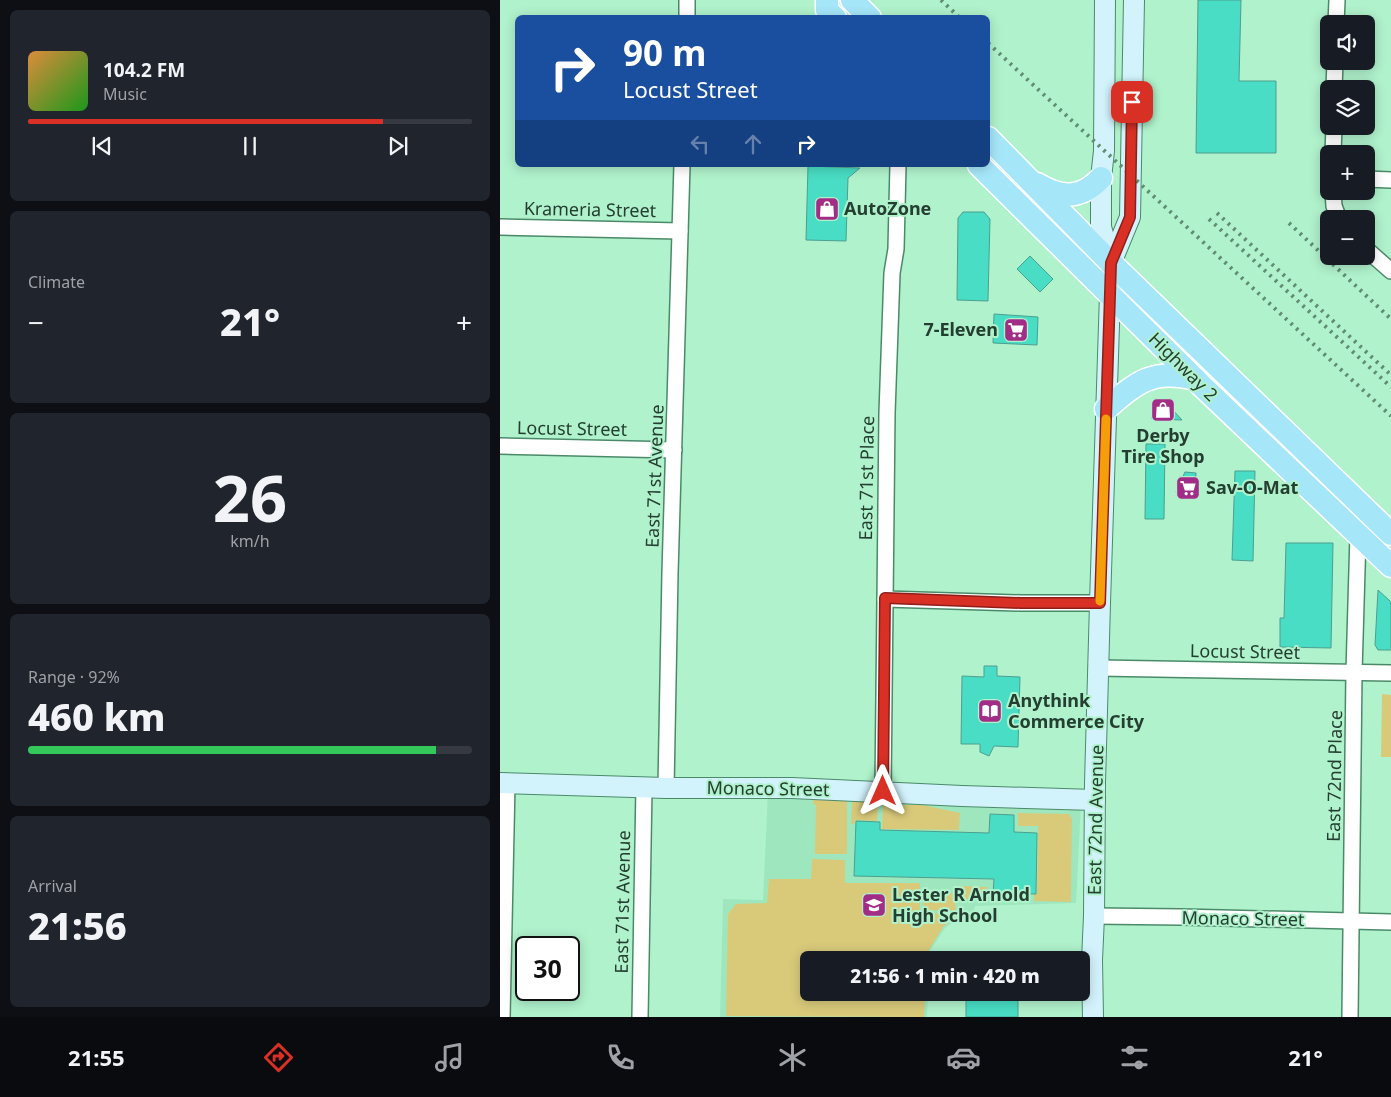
<!DOCTYPE html>
<html lang="en">
<head>
<meta charset="utf-8">
<style>
	body { margin:0; font-family:"Noto Sans",sans-serif; background:#20242c; color:#f1f3f6; height:100vh; display:flex; flex-direction:column; font-size:19px; white-space:nowrap }
	* { box-sizing:border-box; margin:0 }
	p { font-size:16px; color:#9ea1a6 }
	.icon { flex:none; width:28px; height:28px; fill:none; stroke:currentColor; stroke-width:2; stroke-linecap:round; stroke-linejoin:round }
	.map { position:relative; flex:1; overflow:hidden }
	.side { display:flex; flex-direction:column; gap:10px; padding:10px; background:#0d0f14; width:500px }
	.side>* { flex:none }
	.top-card { position:absolute; left:15px; top:15px; width:475px; height:152px; border-radius:8px; box-shadow:0 2px 12px #0003; background:#1a4fa0; color:#fff; overflow:hidden }
	.fabs { position:absolute; left:820px; top:15px; display:grid; gap:10px }
	.fabs a { display:grid; place-items:center; width:55px; height:55px; border-radius:8px; background:#171b24; box-shadow:0 2px 12px #0003; font-size:25px }
	.speed { position:absolute; left:15px; top:936px; display:flex; gap:10px; font-size:25px; font-weight:700; text-align:center }
	.speed>* { display:grid; place-content:center; width:65px; height:65px; border-radius:50%; background:#171b24; box-shadow:0 2px 12px #0003; line-height:1 }
	.speed .limit { border:2px solid #111; border-radius:8px; background:#fff; color:#111 }
	.pin { position:absolute; display:grid; place-items:center; width:42px; height:42px; color:#fff; margin:-21px; border-radius:10px; box-shadow:0 2px 8px #0006 }
	.me { position:absolute; width:55px; margin:-28px; rotate:0deg; stroke-linejoin:round; filter:drop-shadow(0 0 4px #0008) }
	.turn { display:flex; align-items:center; gap:18px; height:105px; padding:0 25px; font-size:22px }
	.turn .icon { width:65px; height:65px; stroke-width:2.5 }
	.turn b { display:block; font-size:35px; line-height:42px }
	.lanes { display:flex; align-items:center; height:48px; padding:0 25px; background:#0003; justify-content:center; gap:25px; direction:ltr }
	.lanes .off { opacity:.35 }
	.big { font-size:38px; font-weight:800; line-height:1.1 }
	.side .card { flex:1; display:flex; flex-direction:column; justify-content:center; gap:8px; min-width:0; padding:0 18px; border-radius:8px; background:#20242c }
	.side .dial { align-items:center; gap:0 }
	.dial b { font-size:65px; line-height:1 }
	.song { display:flex; align-items:center; gap:15px }
	.cover { width:60px; height:60px; border-radius:8px; background:linear-gradient(135deg,hsl(30 70% 55%),hsl(120 70% 35%)) }
	.played { height:5px; border-radius:2px; background:linear-gradient(90deg,#d93025 80%,#363941 80%) }
	.keys { display:flex; justify-content:space-around; direction:ltr }
	.heat { display:flex; justify-content:space-between; align-items:center; font-size:28px; direction:ltr }
	.charge { height:8px; border-radius:4px; background:linear-gradient(90deg,#34c759 92%,#363941 0) }
	.trip { position:absolute; left:300px; top:951px; width:290px; height:50px; border-radius:8px; background:#171b24; box-shadow:0 2px 12px #0003; font-weight:800; line-height:50px; text-align:center }
	.tab-bar { display:flex; height:80px; justify-content:space-around; align-items:center; background:#090b0e; color:#9ea1a6 }
	.tab-bar .icon { width:35px; height:35px }
	.tab-bar .current { color:#d93025 }
	.tab-bar b { font-size:22px; color:#f1f3f6 }
	main { display:flex; flex:1; min-height:0 }
	.map>svg:first-child { display:block }
	.built { fill:#9ee7be }
	.green { fill:#d9ca7a }
	.building { fill:#48ddc4; stroke:#4d9f8f }
	.lines { fill:none; stroke-linecap:round; stroke-linejoin:round }
	.street-casing { stroke:#4b8a69; stroke-width:18 }
	.secondary-casing { stroke:#4b8a69; stroke-width:22 }
	.primary-casing { stroke:#fff; stroke-width:25 }
	.street { stroke:#fff; stroke-width:15 }
	.secondary { stroke:#d3f3fc; stroke-width:20 }
	.primary { stroke:#a6e6f9; stroke-width:22 }
	.rail { stroke:#608c74; stroke-width:4; stroke-dasharray:2.5 5; stroke-linecap:butt }
	.route-casing { stroke:#8d1f18; stroke-width:12 }
	.route { stroke:#d93025; stroke-width:9 }
	.slow { stroke:#f59e0b; stroke-width:9 }
	.labels { text-anchor:middle; stroke-width:4; stroke-linejoin:round; paint-order:stroke }
	.poi-label { font-size:18px; font-weight:bold; fill:#243f31; stroke:#b0f2cc; text-anchor:start }
	.street-label { font-size:18px; fill:#243f31; stroke:#b0f2cc }
</style>
</head>
<body>
<main>
<section class="side">
<div class="card">
<div class="song"><i class="cover"></i><div><b>104.2 FM</b><p>Music</p></div></div>
<div class="played"></div>
<div class="keys"><svg class="icon" aria-label="previous" viewBox="0 0 24 24"><path d="M18 5L8 12l10 7zM5 5v14"/></svg><svg class="icon" aria-label="pause" viewBox="0 0 24 24"><path d="M8 5v14M16 5v14"/></svg><svg class="icon" aria-label="next" viewBox="0 0 24 24"><path d="M6 5l10 7-10 7zM19 5v14"/></svg></div>
</div>
<div class="card"><p>Climate</p>
<div class="heat"><a>−</a><b class="big">21°</b><a>+</a></div>
</div>
<div class="card dial"><b>26</b><p>km/h</p></div>
<div class="card"><p>Range · 92%</p><b class="big">460 km</b><div class="charge"></div></div>
<div class="card"><p>Arrival</p><b class="big">21:56</b></div>
</section>
<div class="map">
<svg width="891" height="1017" viewBox="0 0 891 1017">
	<rect width="100%" height="100%" fill="#b0f2cc"/>
	<path class="built" d="M268 790 581 804 576 903 475 906 473 914 467 917 455 921 445 928 428 954V960H309V992L428 993 427 1017H220L223 899 263 900Z"/>
	<g class="green">
		<path d="M882 694 891 695V757H881Z"/>
		<path d="M313 799 347 801V854H315L316 805 313 804Z"/>
		<path d="M370 800 378 804 377 821 356 820 354 824H351L352 801Z"/>
		<path d="M383 805H423L460 813 459 830 382 829Z"/>
		<path d="M518 813 569 814 572 819 571 902 534 901V894H537L538 826H518Z"/>
		<path d="M312 859 345 860V883H420V913H451L458 915 443 927 426 955V960H309V992L425 993 424 1017 226 1016 228 914 236 904 267 903 269 879H311Z"/>
		<path d="M460 886 487 887 486 899H469L467 900 462 898 457 893V888Z"/>
		<path d="M424 891 454 893 456 911 423 910Z"/>
	</g>
	<g class="building">
		<path d="M698 0H741L739 81H776V153H696Z"/>
		<path d="M308 166 360 168 348 178 346 241 306 240Z"/>
		<path d="M463 212H484L490 219 488 301 457 300 458 218Z"/>
		<path d="M530 256 553 279 540 292 517 269Z"/>
		<path d="M494 314 538 317 537 345 493 343Z"/>
		<path d="M659 402 671 408 682 420 652 419 653 404Z"/>
		<path d="M646 444H665L664 519H645Z"/>
		<path d="M735 471H755L753 561 732 560Z"/>
		<path d="M685 472 696 473 695 493 676 492Z"/>
		<path d="M786 543H833L831 648 780 647V618H784Z"/>
		<path d="M878 590 891 602V650H878L875 645Z"/>
		<path d="M484 666H497V676L520 677 518 747 494 746 489 756 480 752V744H461L462 676 484 677Z"/>
		<path d="M490 814 514 815V832L537 833 536 894 493 893 494 879 354 876 356 821 380 822V830L489 833Z"/>
		<rect x="466" y="992" width="52" height="25"/>
	</g>
	<g class="lines">
		<defs>
			<g id="street">
				<path d="M187 18V0"/>
				<path d="M836 24 837 0"/>
				<path d="M834 89 835 61"/>
				<path d="M833 154 834 126"/>
				<path d="M866 179 891 180"/>
				<path d="M833 191 834 206 839 219"/>
				<path d="M0 227 180 231"/>
				<path d="M866 249 891 271"/>
				<path d="M0 446 174 450"/>
				<path d="M385 599 521 603H600"/>
				<path d="M599 668 891 673"/>
				<path d="M166 788 170 573 182 165"/>
				<path d="M383 791 387 413 392 273 396 249 398 165"/>
				<path d="M594 916 681 917 891 922"/>
				<path d="M2 1017 7 783"/>
				<path d="M140 1017 144 787"/>
				<path d="M850 1017 854 672 858 535"/>
			</g>
			<g id="secondary">
				<path d="M611 263 630 217 634 0"/>
				<path d="M0 783 166 788H292L462 796 595 800"/>
				<path d="M593 1017 592 960 594 916 595 783 600 603 611 263 601 227V178L604 151 605 0"/>
			</g>
			<g id="primary">
				<path d="M327 0V10L335 18"/>
				<path d="M352 0 370 18"/>
				<path d="M488 138 611 263 891 534"/>
				<path d="M479 165 702 386 891 566"/>
				<path d="M537 184C562 199 581 199 601 178"/>
				<path d="M606 409C637 382 653 368 695 379"/>
			</g>
		</defs>
		<use href="#street" class="street-casing"/>
		<use href="#secondary" class="secondary-casing"/>
		<use href="#primary" class="primary-casing"/>
		<use href="#street" class="street"/>
		<use href="#secondary" class="secondary"/>
		<use href="#primary" class="primary"/>
		<g class="rail">
			<path d="M441 0 460 18"/>
			<path d="M488 43 891 416"/>
			<path d="M717 213 891 375"/>
			<path d="M709 219 891 387"/>
			<path d="M789 223 891 319"/>
		</g>
	</g>
	<g class="lines">
		<defs>
			<path id="route" d="M383 791 385 598 521 603H600L611 263 630 217 632 102"/>
		</defs>
		<use href="#route" class="route-casing"/>
		<use href="#route" class="route"/>
		<path class="slow" d="M600 601 606 419"/>
	</g>
	<defs>
		<symbol id="shop-square" viewBox="-11 -11 22 22"><rect x="-9" y="-9" width="18" height="18" rx="4" fill="#a22d86" stroke="#b0f2cc"/><path d="M-5-2.5h2.3a2.7 3.5 0 0 1 5.4 0H5L5.5 6h-11ZM-1.5-2.5h3a1.5 2.3 0 0 0-3 0Z" fill="#fff"/></symbol>
		<symbol id="supermarket-square" viewBox="-11 -11 22 22"><rect x="-9" y="-9" width="18" height="18" rx="4" fill="#a22d86" stroke="#b0f2cc"/><path d="M-6-5.5h2.5l.6 2H6L4.5 2H-2.5L-4.4-4H-6ZM-1.5 3.2a1.3 1.3 0 1 0 .1 0ZM3 3.2a1.3 1.3 0 1 0 .1 0Z" fill="#fff"/></symbol>
		<symbol id="library-square" viewBox="-11 -11 22 22"><rect x="-9" y="-9" width="18" height="18" rx="4" fill="#a22d86" stroke="#b0f2cc"/><path d="M-6-4Q-3-5.5-.7-3.5V5Q-3 3-6 4ZM6-4Q3-5.5 .7-3.5V5Q3 3 6 4Z" fill="#fff"/></symbol>
		<symbol id="school-square" viewBox="-11 -11 22 22"><rect x="-9" y="-9" width="18" height="18" rx="4" fill="#a22d86" stroke="#b0f2cc"/><path d="M0-5L7-2L0 1L-7-2ZM-4 1L0 2.5L4 1V4Q0 6-4 4Z" fill="#fff"/></symbol>
	</defs>
	<g fill-rule="evenodd">
		<use href="#shop-square" x="313" y="195" width="28" height="28"/>
		<use href="#supermarket-square" x="502" y="316" width="28" height="28"/>
		<use href="#shop-square" x="649" y="396" width="28" height="28"/>
		<use href="#supermarket-square" x="674" y="474" width="28" height="28"/>
		<use href="#library-square" x="476" y="697" width="28" height="28"/>
		<use href="#school-square" x="360" y="891" width="28" height="28"/>
	</g>
	<g class="labels">
		<g class="poi-label">
			<text x="344" y="215">AutoZone</text>
			<text x="498" y="336" text-anchor="end">7-Eleven</text>
			<text x="663" y="442" text-anchor="middle">Derby<tspan x="663" dy="21">Tire Shop</tspan></text>
			<text x="706" y="494">Sav-O-Mat</text>
			<text x="508" y="707">Anythink<tspan x="508" dy="21">Commerce City</tspan></text>
			<text x="392" y="901">Lester R Arnold<tspan x="392" dy="21">High School</tspan></text>
		</g>
		<g class="street-label">
			<text transform="translate(90 210) rotate(1)" y="6">Krameria Street</text>
			<text transform="translate(683 367) rotate(45)" y="6">Highway 2</text>
			<text transform="translate(72 429) rotate(1)" y="6">Locust Street</text>
			<text transform="translate(155 476) rotate(-88)" y="6">East 71st Avenue</text>
			<text transform="translate(367 478) rotate(-89)" y="6">East 71st Place</text>
			<text transform="translate(745 652) rotate(1)" y="6">Locust Street</text>
			<text transform="translate(835 776) rotate(-89)" y="6">East 72nd Place</text>
			<text transform="translate(268 789) rotate(1)" y="6">Monaco Street</text>
			<text transform="translate(596 820) rotate(-89)" y="6">East 72nd Avenue</text>
			<text transform="translate(123 902) rotate(-89)" y="6">East 71st Avenue</text>
			<text transform="translate(743 919) rotate(1)" y="6">Monaco Street</text>
		</g>
	</g>
</svg>
<div class="fabs">
<a><svg class="icon" aria-label="sound" viewBox="0 0 24 24"><path d="M4 9h4l5-4v14l-5-4H4zM17 9q2 3 0 6"/></svg></a>
<a><svg class="icon" aria-label="layers" viewBox="0 0 24 24"><path d="M12 4l9 5-9 5-9-5zM3 14l9 5 9-5"/></svg></a>
<a>+</a>
<a>−</a>
</div>
<div class="speed"><div class="limit">30</div></div>
<div class="pin" style="left:632px;top:102px;background:#d93025"><svg class="icon" aria-label="arrive" viewBox="0 0 24 24"><path d="M6 21V4h12l-3 4 3 4H6"/></svg></div>
<svg class="me" style="left:383px;top:791px" viewBox="-20 -20 40 40"><path d="M0-17L14 15 0 8-14 15z" fill="#d93025" stroke="#fff" stroke-width="4"/></svg>
<div class="trip">21:56 · 1 min · 420 m</div>
<div class="top-card">
<div class="turn"><svg class="icon" aria-label="right" viewBox="0 0 24 24"><path d="M7 20v-9h11M14 6l5 5-5 5"/></svg><div><b>90 m</b>Locust Street</div></div>
<div class="lanes"><svg class="icon off" aria-label="left" viewBox="0 0 24 24"><path d="M17 20v-9H6M10 6l-5 5 5 5"/></svg><svg class="icon off" aria-label="ahead" viewBox="0 0 24 24"><path d="M12 20V5M6 11l6-6 6 6"/></svg><svg class="icon" aria-label="right" viewBox="0 0 24 24"><path d="M7 20v-9h11M14 6l5 5-5 5"/></svg></div>
</div>
</div>
</main>
<nav class="tab-bar">
<b>21:55</b>
<svg class="icon current" aria-label="directions" viewBox="0 0 24 24"><path d="M12 3l9 9-9 9-9-9zM9 14v-3h6M13 9l2 2-2 2"/></svg>
<svg class="icon" aria-label="music" viewBox="0 0 24 24"><path d="M9 18V5l10-2v13"/><circle cx="6" cy="18" r="3"/><circle cx="16" cy="16" r="3"/></svg>
<svg class="icon" aria-label="phone" viewBox="0 0 24 24"><path d="M5 4h4l2 5-3 2q2 4 5 5l2-3 5 2v4C11 20 4 13 5 4z"/></svg>
<svg class="icon" aria-label="climate" viewBox="0 0 24 24"><path d="M12 3v18M4 7l16 10M4 17L20 7"/></svg>
<svg class="icon" aria-label="car" viewBox="0 0 24 24"><path d="M5 17H2v-5l4-1 3-4h7l3 4 3 1v5h-3M9 17h6M6 11h13"/><circle cx="7" cy="17" r="2"/><circle cx="17" cy="17" r="2"/></svg>
<svg class="icon" aria-label="filters" viewBox="0 0 24 24"><path d="M4 7h16M4 17h16"/><circle cx="9" cy="7" r="2"/><circle cx="15" cy="17" r="2"/></svg>
<b>21°</b>
</nav>
</body>
</html>
